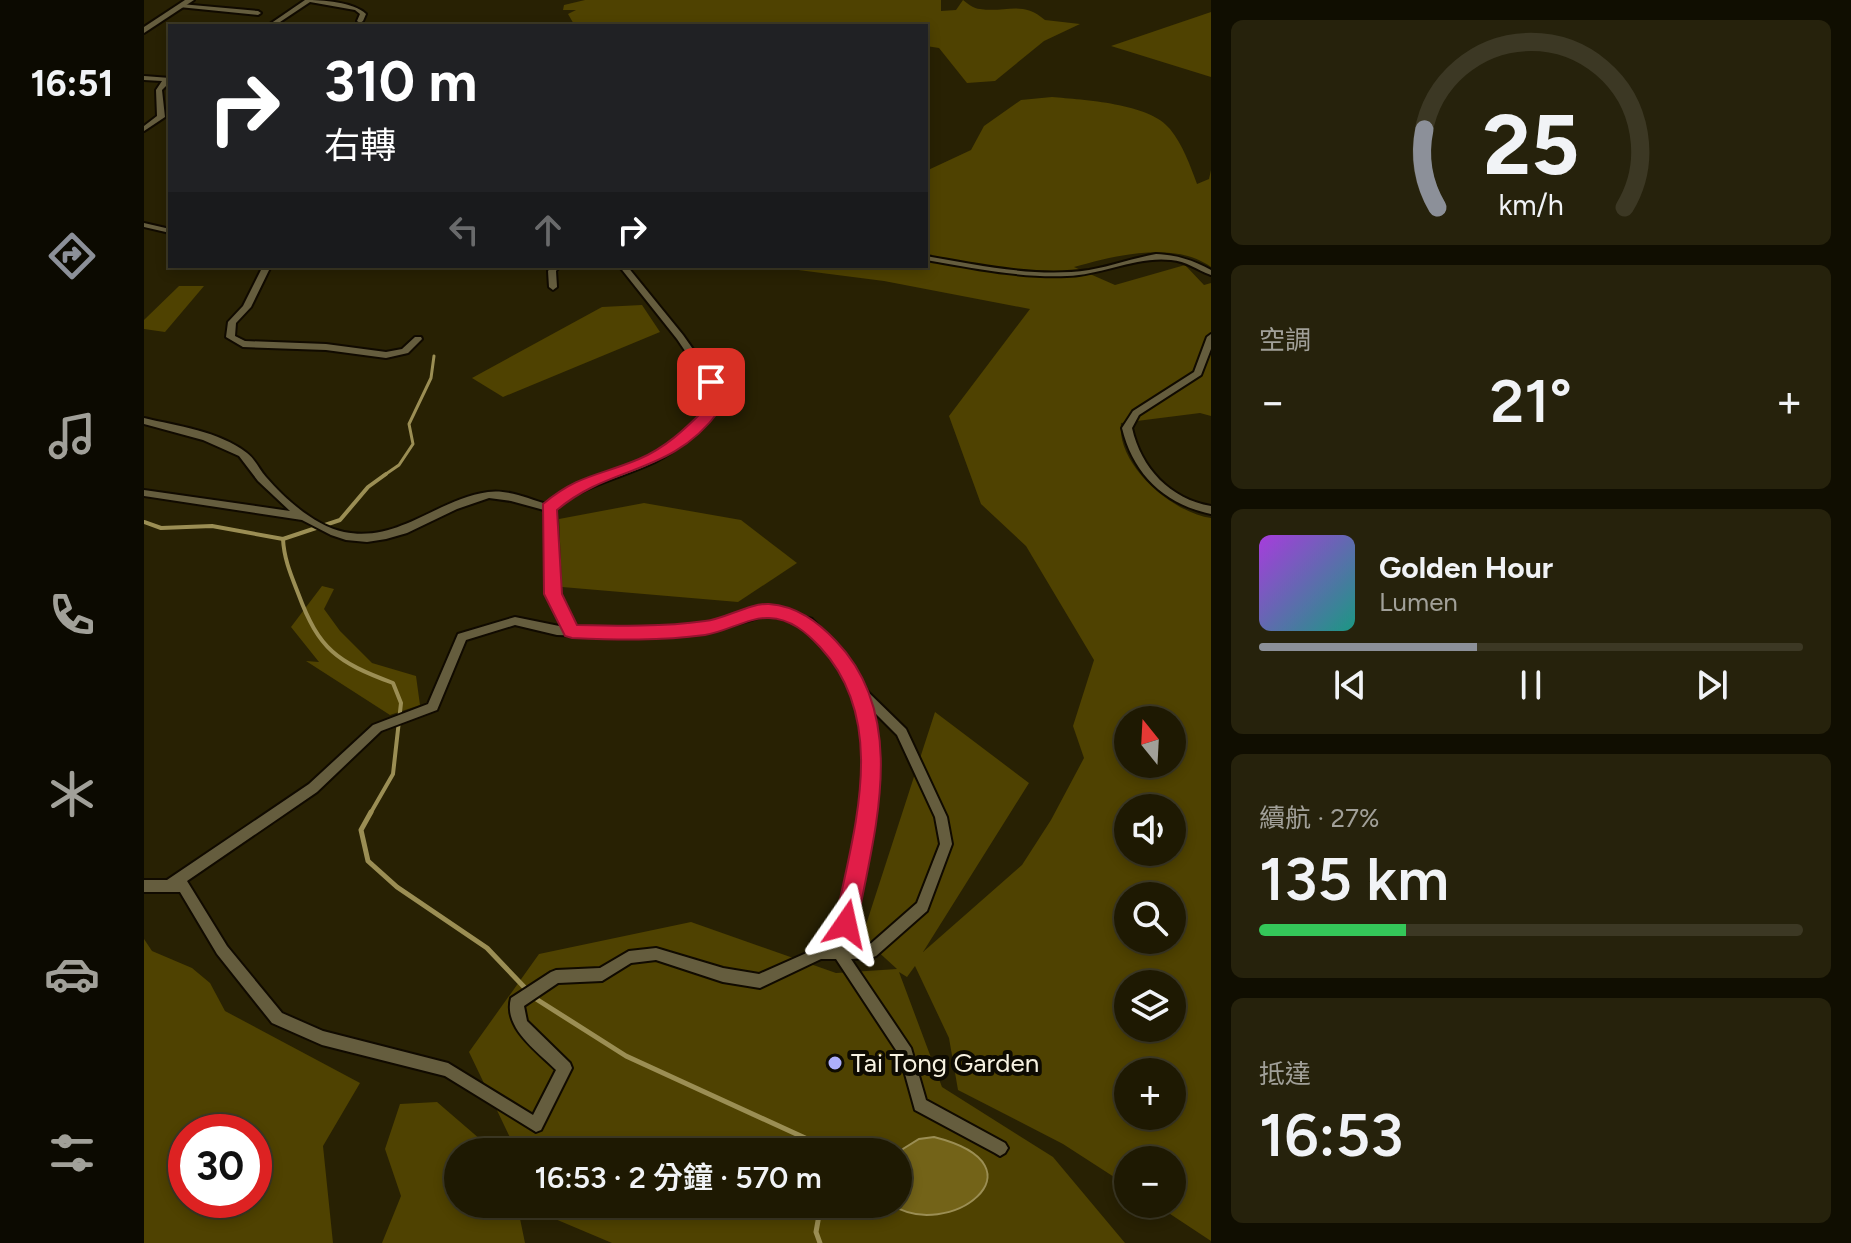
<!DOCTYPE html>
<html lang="zh-TW">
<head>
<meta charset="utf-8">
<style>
	body { margin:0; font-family:Figtree,"Noto Sans TC",sans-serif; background:#26220c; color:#f1f3f6; height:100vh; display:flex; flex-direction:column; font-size:30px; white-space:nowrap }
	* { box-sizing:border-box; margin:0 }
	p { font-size:26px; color:#a1a099 }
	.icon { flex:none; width:44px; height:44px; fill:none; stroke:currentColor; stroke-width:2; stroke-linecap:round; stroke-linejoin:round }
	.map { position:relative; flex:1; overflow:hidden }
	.side { display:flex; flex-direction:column; gap:20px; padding:20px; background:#100e01; width:640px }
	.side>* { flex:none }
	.guide { position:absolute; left:24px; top:24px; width:760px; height:244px; border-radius:0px; box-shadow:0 4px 12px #0003,0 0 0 2px #3c3824; background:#202124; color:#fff; overflow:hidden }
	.needle { width:52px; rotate:342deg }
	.fabs { position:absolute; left:970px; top:706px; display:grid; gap:16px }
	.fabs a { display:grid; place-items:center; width:72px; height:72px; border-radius:50%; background:#1e1902; box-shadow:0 4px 12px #0003,0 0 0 2px #3c3824; font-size:40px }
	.speed { position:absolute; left:24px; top:1114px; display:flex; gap:16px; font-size:40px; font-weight:700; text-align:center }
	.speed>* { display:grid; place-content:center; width:104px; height:104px; border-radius:50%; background:#1e1902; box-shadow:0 4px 12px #0003,0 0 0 2px #3c3824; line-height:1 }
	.speed .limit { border:12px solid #d22; background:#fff; color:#111 }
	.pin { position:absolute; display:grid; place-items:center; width:68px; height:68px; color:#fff; margin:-34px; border-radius:16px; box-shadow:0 4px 12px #0006 }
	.me { position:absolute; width:88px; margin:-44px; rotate:11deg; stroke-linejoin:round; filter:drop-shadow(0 0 6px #0008) }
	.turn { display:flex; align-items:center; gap:28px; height:168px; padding:0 24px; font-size:36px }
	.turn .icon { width:104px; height:104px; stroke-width:2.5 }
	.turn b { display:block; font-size:56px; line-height:68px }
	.lanes { display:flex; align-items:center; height:76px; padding:0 24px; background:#0003; justify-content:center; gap:40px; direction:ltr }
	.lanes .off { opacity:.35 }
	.big { font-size:60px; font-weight:600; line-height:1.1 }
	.side .card { flex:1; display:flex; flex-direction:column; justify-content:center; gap:12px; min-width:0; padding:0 28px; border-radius:12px; background:#26220c }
	.side .dial { align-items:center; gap:0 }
	.dial svg { height:208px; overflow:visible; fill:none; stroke:#3c3824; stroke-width:7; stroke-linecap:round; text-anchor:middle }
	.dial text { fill:#f1f3f6; stroke:none }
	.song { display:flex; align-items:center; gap:24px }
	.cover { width:96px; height:96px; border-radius:12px; background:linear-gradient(135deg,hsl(280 70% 55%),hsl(170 70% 35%)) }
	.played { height:8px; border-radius:4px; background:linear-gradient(90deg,#8c9099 40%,#3c3824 40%) }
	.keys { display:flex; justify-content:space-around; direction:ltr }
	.heat { display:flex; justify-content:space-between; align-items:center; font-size:44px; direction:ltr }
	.charge { height:12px; border-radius:6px; background:linear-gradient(90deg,#34c759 27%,#3c3824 0) }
	.trip { position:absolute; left:300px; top:1138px; width:468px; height:80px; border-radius:40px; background:#1e1902; box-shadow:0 4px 12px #0003,0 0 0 2px #3c3824; font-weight:600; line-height:80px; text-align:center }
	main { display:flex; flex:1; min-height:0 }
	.tabs { display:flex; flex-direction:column; width:144px; justify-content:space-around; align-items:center; background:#0c0a01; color:#a1a099 }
	.tabs .icon { width:56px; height:56px }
	.tabs .on { color:#8c9099 }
	.tabs b { font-size:36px; color:#f1f3f6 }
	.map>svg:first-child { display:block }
	.green { fill:#4f4201; fill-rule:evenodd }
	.water { fill:#736318; stroke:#9b8e54; stroke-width:2 }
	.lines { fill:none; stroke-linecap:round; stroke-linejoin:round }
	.stream-far2 { stroke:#9b8e54; stroke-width:3 }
	.stream-far1 { stroke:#9b8e54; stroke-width:4 }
	.stream { stroke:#9b8e54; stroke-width:5 }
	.street-casing { stroke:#100a00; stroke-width:4 }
	.secondary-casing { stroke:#100a00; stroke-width:4 }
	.street { fill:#655d3e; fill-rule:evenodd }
	.secondary { fill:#655d3e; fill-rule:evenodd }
	.route { fill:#e11d48; stroke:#92132f; stroke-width:2 }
	.poi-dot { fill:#adaffb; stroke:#0e0b02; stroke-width:3 }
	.labels { text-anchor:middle; stroke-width:8; stroke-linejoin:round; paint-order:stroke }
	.near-poi-label { font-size:26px; fill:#f7f2e1; stroke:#0e0b02; text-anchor:start }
</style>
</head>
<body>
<main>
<nav class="tabs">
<b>16:51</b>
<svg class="icon on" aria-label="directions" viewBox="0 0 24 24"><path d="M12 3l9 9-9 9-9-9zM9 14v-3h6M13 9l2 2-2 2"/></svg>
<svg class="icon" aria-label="music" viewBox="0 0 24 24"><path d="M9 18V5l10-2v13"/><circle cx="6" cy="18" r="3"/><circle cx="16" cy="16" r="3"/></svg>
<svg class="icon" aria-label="phone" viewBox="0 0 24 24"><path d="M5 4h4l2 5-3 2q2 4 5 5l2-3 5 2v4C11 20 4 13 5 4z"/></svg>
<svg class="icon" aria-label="climate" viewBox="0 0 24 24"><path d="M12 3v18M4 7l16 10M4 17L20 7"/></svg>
<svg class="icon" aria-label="car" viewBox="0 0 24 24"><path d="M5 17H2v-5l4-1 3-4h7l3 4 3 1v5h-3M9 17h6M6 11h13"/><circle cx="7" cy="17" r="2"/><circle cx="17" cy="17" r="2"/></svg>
<svg class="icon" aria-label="filters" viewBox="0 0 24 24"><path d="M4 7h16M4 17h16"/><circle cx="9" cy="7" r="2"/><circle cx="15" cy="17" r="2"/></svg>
</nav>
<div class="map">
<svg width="1067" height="1243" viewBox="0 0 1067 1243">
	<rect width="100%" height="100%" fill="#282103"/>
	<g class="green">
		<path d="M441 0H797V11L812 10 819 0C823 3 830 9 836 9 862 13 878 0 901 20L936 24 900 41 851 81 823 83 795 48 782 46V26H431L424 14 432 10H419L420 5Z"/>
		<path d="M1067 12V77L967 46Z"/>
		<path d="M908 97C939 100 1006 103 1026 129 1039 145 1046 165 1053 184L1065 179 1067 170V267C1030 240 970 256 930 267L971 285 1041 265 1060 285 1067 283V416L1056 413 977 423C972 465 1029 513 1067 518V1241L1011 1204H1028V1160H984V1186L919 1144 814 1090 805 1038 771 966 763 977 755 972 798 1087 909 1157 981 1243H468L404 1216 398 1204H754V1152H373L325 1052 395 954 547 922 692 973 753 969 718 937 791 712 885 783 779 952 878 865 907 820 940 758 929 726 950 660 882 546 837 504 805 416 886 309 740 281 623 266H782V171L827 150 840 126 877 100ZM984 720H1028V764H984ZM984 808H1028V852H984ZM984 896H1028V940H984ZM984 984H1028V1028H984ZM984 1072H1028V1116H984Z"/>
		<path d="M35 286H60L21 332 0 329V320Z"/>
		<path d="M498 305 516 332 359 397 328 378 458 307Z"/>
		<path d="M500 503 597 520 653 563 594 602 418 587 415 519Z"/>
		<path d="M178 586 190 589 180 609 196 631 228 663 272 676 276 705 246 715 162 661 175 662 147 627Z"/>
		<path d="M0 939 8 951 48 968 66 983 81 1011 216 1083 179 1146 189 1243H0ZM42 1132H110V1200H42Z"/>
		<path d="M293 1102 351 1152H314V1204H373L381 1243H238L257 1196 241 1149 256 1104Z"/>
	</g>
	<path class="water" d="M790 1137C908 1167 802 1243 747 1204H754V1152L775 1139Z"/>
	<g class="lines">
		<path class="stream-far2" d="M239 476 255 465 269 444 265 424 287 378 290 356"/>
		<g class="stream-far1">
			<path d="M0 522 17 528 68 526 139 539 196 520 224 487 242 474"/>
			<path d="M139 539C140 559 147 575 154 593 175 650 193 662 249 683L257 703 249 774 226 814"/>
		</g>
		<g class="stream">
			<path d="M227 812 217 830 224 861 253 887 343 948 383 990"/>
			<path d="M389 997 482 1056 683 1148V1152"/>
			<path d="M676 1243 672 1232 677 1204"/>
		</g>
		<defs>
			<g id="street">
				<path d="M161 0C178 0 210 2 222 14L219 21 216 23 213 21 216 14 211 10 166 2 130 26H123Z"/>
				<path d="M37 4 114 11 117 13 114 15 35 7 34 6Z"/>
				<path d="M0 76 26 78V82L18 90 21 117 0 131V126L13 116 12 90 18 81 0 80Z"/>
				<path d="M0 223 26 229V233L0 227Z"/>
				<path d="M1012 254C1033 255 1049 260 1067 270V275C1053 270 1042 261 1027 260 992 256 958 275 923 276 876 278 828 268 782 260V256C834 265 892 278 945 270 968 266 989 258 1012 254Z"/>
				<path d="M119 266H127L107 307 92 323 91 336 101 341 182 344 242 352 258 349 271 337H277L278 339 264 353 242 358 182 350 99 347 82 337 84 322 99 306Z"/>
				<path d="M408 266H416L412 271 413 287 409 290 405 287 404 271Z"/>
				<path d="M475 266H483L539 335 572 382 573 411C556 431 534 450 511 462 475 479 442 484 410 509L414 594 432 627 500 630 565 624 624 607 668 619 698 651 723 691 762 729 803 817 808 844 783 911 732 956 727 958 707 959 767 1048 782 1100 861 1143 864 1148 861 1153 856 1156 851 1153 771 1110 756 1056 692 959H677L616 988 579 982 512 960 487 963 458 981 414 983 380 1006 383 1021 426 1063 428 1068 397 1130 392 1132 301 1076 178 1045 128 1023 73 954 36 892H0V880H23L165 784 229 725 284 704 314 634 371 617 420 627 404 594 400 510 367 501 345 498 313 509 263 533 242 539 223 542 202 540 187 535 158 520 0 496V490L146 511 114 481 95 456 59 440 0 424V418C33 426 75 431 103 453 111 459 115 469 122 477 141 499 171 526 200 532 255 543 293 499 344 492 364 489 385 499 403 504 435 479 469 474 505 457 527 446 546 428 563 410L562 382 533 339ZM624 615 660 625 690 657 712 693 723 778 691 946 676 947 615 974 579 968 512 948 485 951 456 968 412 970 407 972 367 998C359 1028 393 1051 412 1070L389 1115 304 1063 179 1031 138 1013 83 946 43 881 173 792 237 731 293 710 322 640 371 625 413 635 500 638 565 632ZM726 708 753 735 791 817 796 844 773 903 724 946H704L735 778Z"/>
				<path d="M1067 334V349L1057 375 995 415 988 428C997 468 1026 499 1067 506V514C1020 504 989 474 978 428L989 411 1050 372 1063 337Z"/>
			</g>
			<path id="secondary" d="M41 0H50L0 33V27Z"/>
		</defs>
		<use href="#street" class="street-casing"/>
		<use href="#secondary" class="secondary-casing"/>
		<use href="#street" class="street"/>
		<use href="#secondary" class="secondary"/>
	</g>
	<path class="route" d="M561 379 574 382 575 411C527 476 467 464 413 510L418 594 433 625C476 626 518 627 561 621 581 619 605 603 625 604 653 606 674 622 692 641 766 718 730 832 713 924L709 932 702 935 694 932 691 924C708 834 747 723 676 647 662 632 647 619 625 618 605 617 582 632 561 635 516 641 473 640 428 638L421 636 400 594 399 504C435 474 455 476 495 459 521 448 540 430 560 410Z"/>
	<circle class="poi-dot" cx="691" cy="1063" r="8"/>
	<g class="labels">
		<g class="near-poi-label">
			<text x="707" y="1072">Tai Tong Garden</text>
		</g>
	</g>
</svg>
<div class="fabs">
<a><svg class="needle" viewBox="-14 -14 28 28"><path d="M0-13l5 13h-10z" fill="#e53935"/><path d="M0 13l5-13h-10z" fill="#a1a099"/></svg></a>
<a><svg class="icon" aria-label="sound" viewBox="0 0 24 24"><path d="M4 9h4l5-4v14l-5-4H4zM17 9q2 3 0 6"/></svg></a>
<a><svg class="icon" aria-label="search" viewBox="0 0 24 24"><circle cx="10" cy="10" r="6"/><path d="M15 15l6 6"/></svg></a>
<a><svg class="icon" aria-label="layers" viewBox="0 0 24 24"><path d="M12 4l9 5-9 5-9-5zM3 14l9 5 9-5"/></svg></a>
<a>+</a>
<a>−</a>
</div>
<div class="speed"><div class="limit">30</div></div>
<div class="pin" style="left:567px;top:382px;background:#d93025"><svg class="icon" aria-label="arrive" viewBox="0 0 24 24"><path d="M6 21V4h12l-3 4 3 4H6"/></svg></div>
<svg class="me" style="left:702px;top:924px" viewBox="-20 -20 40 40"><path d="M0-17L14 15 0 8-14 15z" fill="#e11d48" stroke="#fff" stroke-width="4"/></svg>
<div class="trip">16:53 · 2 分鐘 · 570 m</div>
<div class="guide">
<div class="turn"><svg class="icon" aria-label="right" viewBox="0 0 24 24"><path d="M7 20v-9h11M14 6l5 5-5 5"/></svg><div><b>310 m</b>右轉</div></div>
<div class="lanes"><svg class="icon off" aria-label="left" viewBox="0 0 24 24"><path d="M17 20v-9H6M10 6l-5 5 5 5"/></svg><svg class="icon off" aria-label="ahead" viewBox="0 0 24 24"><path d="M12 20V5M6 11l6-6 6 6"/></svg><svg class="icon" aria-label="right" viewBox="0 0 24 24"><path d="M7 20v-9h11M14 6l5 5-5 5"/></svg></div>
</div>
</div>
<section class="side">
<div class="card dial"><svg viewBox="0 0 100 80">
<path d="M14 69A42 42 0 1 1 86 69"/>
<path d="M14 69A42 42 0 0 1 9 39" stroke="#8c9099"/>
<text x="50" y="56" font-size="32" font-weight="700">25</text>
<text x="50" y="72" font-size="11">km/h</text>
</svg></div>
<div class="card"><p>空調</p>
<div class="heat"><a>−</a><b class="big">21°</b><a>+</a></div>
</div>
<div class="card">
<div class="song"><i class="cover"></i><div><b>Golden Hour</b><p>Lumen</p></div></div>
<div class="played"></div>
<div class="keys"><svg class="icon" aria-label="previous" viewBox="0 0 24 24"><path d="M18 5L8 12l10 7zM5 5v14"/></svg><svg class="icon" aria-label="pause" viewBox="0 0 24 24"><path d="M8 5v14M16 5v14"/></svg><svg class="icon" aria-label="next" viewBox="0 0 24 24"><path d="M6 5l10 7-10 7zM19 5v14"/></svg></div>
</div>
<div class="card"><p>續航 · 27%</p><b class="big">135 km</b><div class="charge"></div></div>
<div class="card"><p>抵達</p><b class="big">16:53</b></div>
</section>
</main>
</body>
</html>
